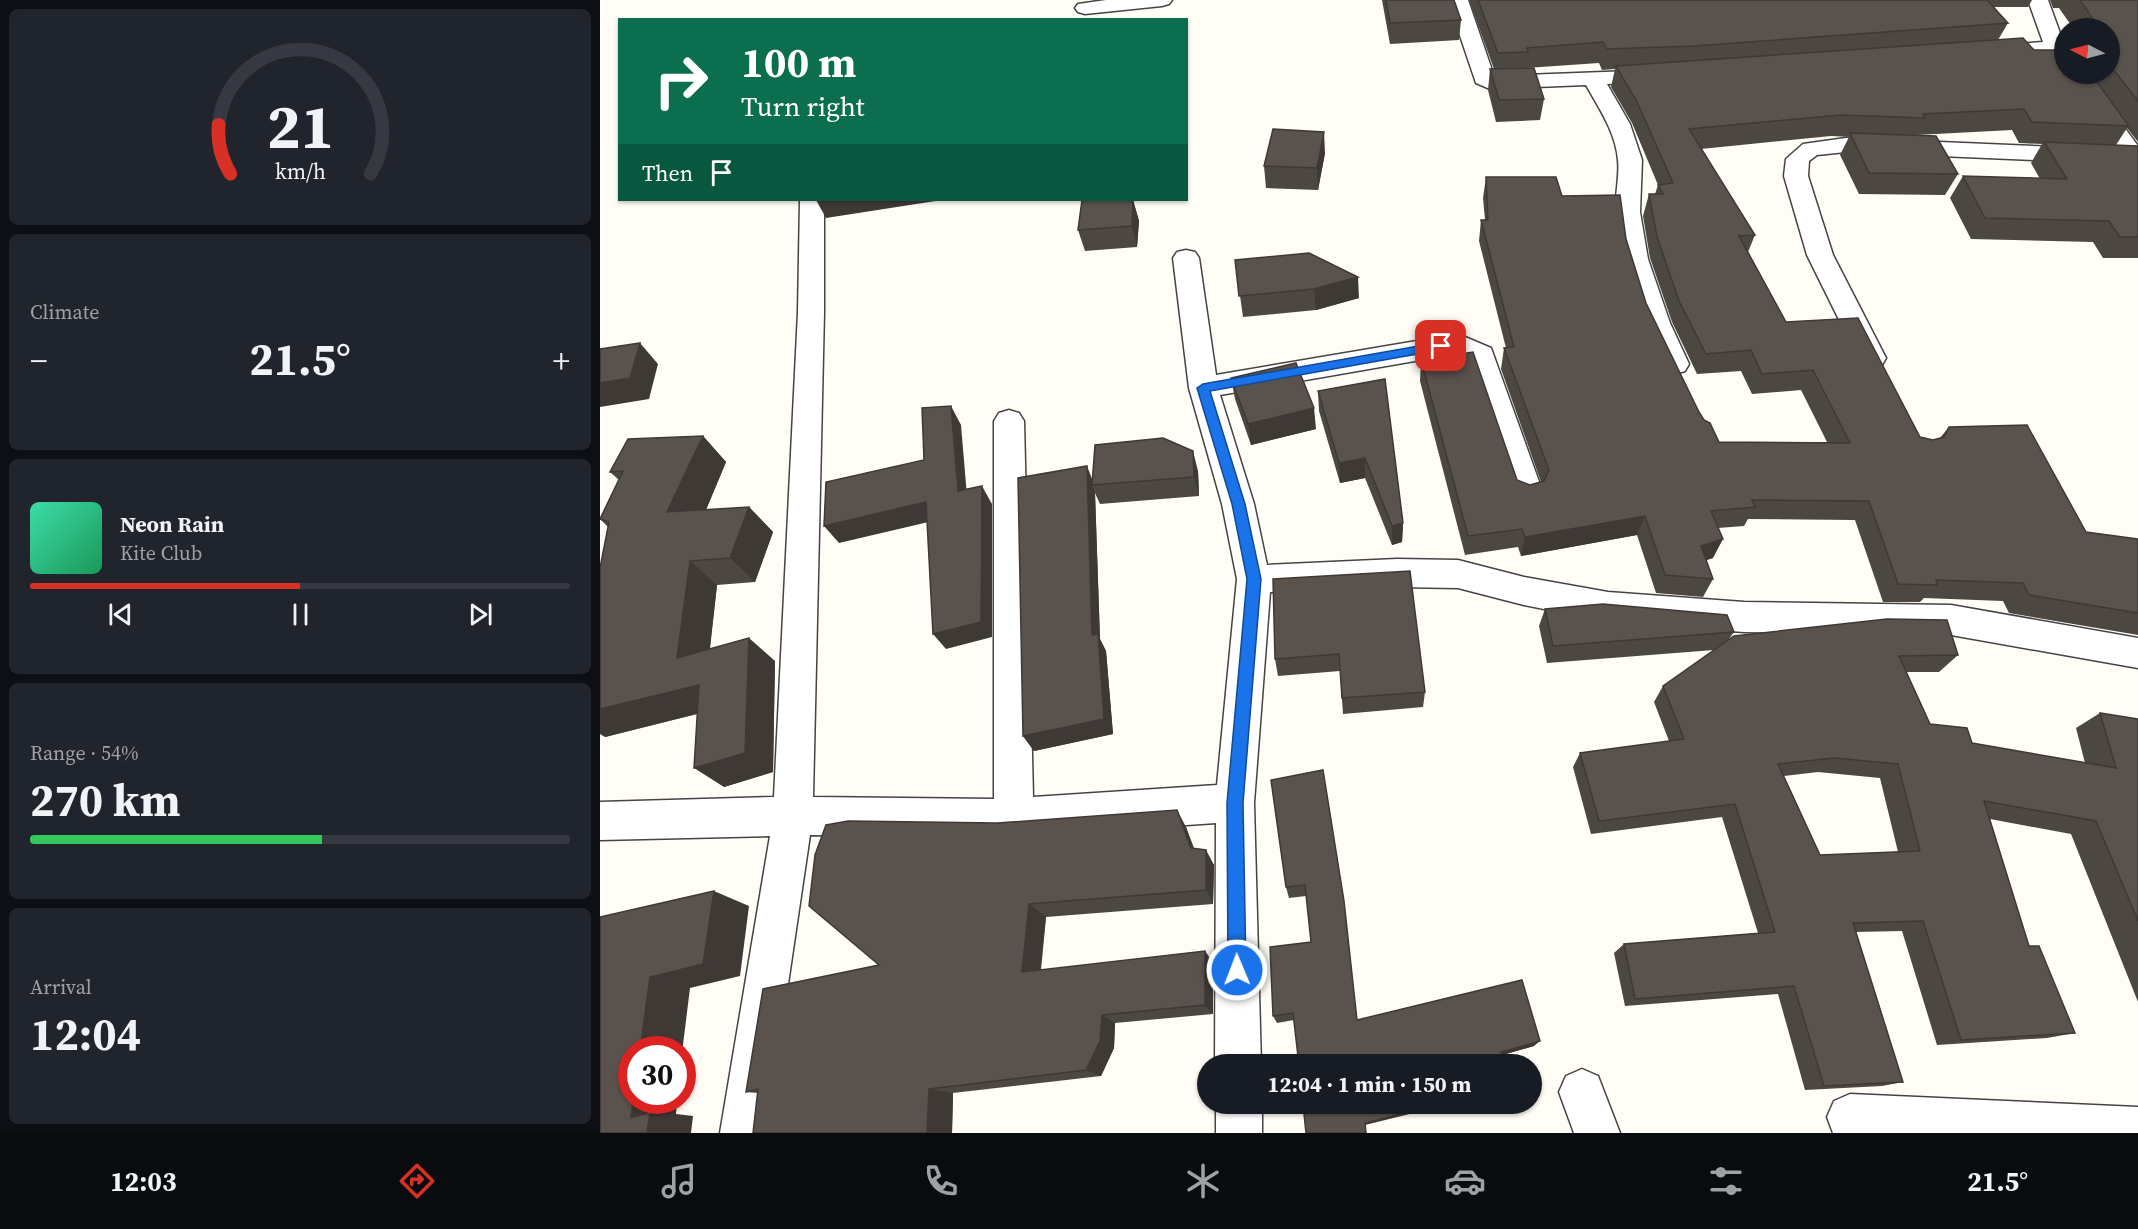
<!DOCTYPE html>
<html lang="en">
<head>
<meta charset="utf-8">
<style>
	body { margin:0; font-family:"Source Serif 4",serif; background:#20242c; color:#f1f3f6; height:100vh; display:flex; flex-direction:column; font-size:22px; white-space:nowrap }
	* { box-sizing:border-box; margin:0 }
	p { font-size:20px; color:#9ea1a6 }
	.icon { flex:none; width:33px; height:33px; fill:none; stroke:currentColor; stroke-width:2; stroke-linecap:round; stroke-linejoin:round }
	.map { position:relative; flex:1; overflow:hidden }
	.details { display:flex; flex-direction:column; gap:9px; padding:9px; background:#0d0f14; width:600px }
	.details>* { flex:none }
	.banner { position:absolute; left:18px; top:18px; width:570px; height:183px; border-radius:0px; box-shadow:0 2px 4px #0004; background:#0b6e4f; color:#fff; overflow:hidden }
	.needle { width:39px; rotate:276deg }
	.fabs { position:absolute; left:1454px; top:18px; display:grid; gap:12px }
	.fabs a { display:grid; place-items:center; width:66px; height:66px; border-radius:50%; background:#171b24; box-shadow:0 2px 4px #0004; font-size:30px }
	.speed { position:absolute; left:18px; top:1036px; display:flex; gap:12px; font-size:30px; font-weight:700; text-align:center }
	.speed>* { display:grid; place-content:center; width:78px; height:78px; border-radius:50%; background:#171b24; box-shadow:0 2px 4px #0004; line-height:1 }
	.speed .limit { border:9px solid #d22; background:#fff; color:#111 }
	.pin { position:absolute; display:grid; place-items:center; width:51px; height:51px; color:#fff; margin:-26px; border-radius:12px; box-shadow:0 3px 9px #0006 }
	.me { position:absolute; width:66px; margin:-33px; rotate:359deg; stroke-linejoin:round; filter:drop-shadow(0 0 4px #0008) }
	.turn { display:flex; align-items:center; gap:21px; height:126px; padding:0 24px; font-size:27px }
	.turn .icon { width:78px; height:78px; stroke-width:2.5 }
	.turn b { display:block; font-size:42px; line-height:51px }
	.then { display:flex; align-items:center; height:57px; padding:0 24px; background:#0003; gap:12px; font-size:22px }
	.big { font-size:45px; font-weight:700; line-height:1.1 }
	.details .tile { flex:1; display:flex; flex-direction:column; justify-content:center; gap:9px; min-width:0; padding:0 21px; border-radius:9px; background:#20242c }
	.details .dial { align-items:center; gap:0 }
	.dial svg { height:156px; overflow:visible; fill:none; stroke:#363941; stroke-width:7; stroke-linecap:round; text-anchor:middle }
	.dial text { fill:#f1f3f6; stroke:none }
	.song { display:flex; align-items:center; gap:18px }
	.cover { width:72px; height:72px; border-radius:9px; background:linear-gradient(135deg,hsl(160 70% 55%),hsl(150 70% 35%)) }
	.played { height:6px; border-radius:3px; background:linear-gradient(90deg,#d93025 50%,#363941 50%) }
	.keys { display:flex; justify-content:space-around; direction:ltr }
	.heat { display:flex; justify-content:space-between; align-items:center; font-size:33px; direction:ltr }
	.charge { height:9px; border-radius:4px; background:linear-gradient(90deg,#34c759 54%,#363941 0) }
	.trip { position:absolute; left:597px; top:1054px; width:345px; height:60px; border-radius:30px; background:#171b24; box-shadow:0 2px 4px #0004; font-weight:700; line-height:60px; text-align:center }
	.menu { display:flex; height:96px; justify-content:space-around; align-items:center; background:#090b0e; color:#9ea1a6 }
	.menu .icon { width:42px; height:42px }
	.menu .current { color:#d93025 }
	.menu b { font-size:27px; color:#f1f3f6 }
	main { display:flex; flex:1; min-height:0 }
	.map>svg:first-child { display:block }
	.lines { fill:none; stroke-linecap:round; stroke-linejoin:round }
	.minor-casing { stroke:#444; stroke-width:3 }
	.minor { fill:#fff; fill-rule:evenodd }
	.wall { fill:#4d4742; fill-rule:evenodd }
	.shaded-wall { fill:#3f3936 }
	.building { fill:#5a524d; stroke:#3f3936; stroke-width:1.5; fill-rule:evenodd }
	.route { fill:#1a73e8; stroke:#114b97; stroke-width:1.5 }
</style>
</head>
<body>
<main>
<section class="details">
<div class="tile dial"><svg viewBox="0 0 100 80">
<path d="M14 69A42 42 0 1 1 86 69"/>
<path d="M14 69A42 42 0 0 1 8 44" stroke="#d93025"/>
<text x="50" y="56" font-size="32" font-weight="700">21</text>
<text x="50" y="72" font-size="11">km/h</text>
</svg></div>
<div class="tile"><p>Climate</p>
<div class="heat"><a>−</a><b class="big">21.5°</b><a>+</a></div>
</div>
<div class="tile">
<div class="song"><i class="cover"></i><div><b>Neon Rain</b><p>Kite Club</p></div></div>
<div class="played"></div>
<div class="keys"><svg class="icon" aria-label="previous" viewBox="0 0 24 24"><path d="M18 5L8 12l10 7zM5 5v14"/></svg><svg class="icon" aria-label="pause" viewBox="0 0 24 24"><path d="M8 5v14M16 5v14"/></svg><svg class="icon" aria-label="next" viewBox="0 0 24 24"><path d="M6 5l10 7-10 7zM19 5v14"/></svg></div>
</div>
<div class="tile"><p>Range · 54%</p><b class="big">270 km</b><div class="charge"></div></div>
<div class="tile"><p>Arrival</p><b class="big">12:04</b></div>
</section>
<div class="map">
<svg width="1538" height="1133" viewBox="0 0 1538 1133">
	<rect width="100%" height="100%" fill="#fffdf5"/>
	<g class="lines">
		<defs>
			<g id="minor">
				<path d="M506 0H572L569 4 562 6 485 14 478 12 475 8 478 4Z"/>
				<path d="M848 0H868L894 76 1058 70 1065 72 1068 76 1065 80 1058 82 1007 84 1030 124 1042 160 1040 212 1048 259 1070 323 1089 364 1085 371 1075 374 1065 371C1038 325 1022 268 1016 215 1014 197 1020 178 1018 160 1016 133 999 108 986 85L890 89 876 83Z"/>
				<path d="M1428 0H1448L1464 44V65L1457 63 1449 53 1388 58 1381 56 1378 52 1381 48 1388 46 1443 42Z"/>
				<path d="M1465 74H1485L1538 146V169L1530 167Z"/>
				<path d="M1246 138 1482 148 1490 150 1493 155 1490 160 1482 162 1246 152 1217 155 1209 161 1208 176 1233 255 1286 358 1282 365 1272 368 1262 365 1258 358 1207 255 1184 176 1186 159 1203 144Z"/>
				<path d="M200 200H224V312L213 797 394 799V421L399 413 409 410 419 413 424 421 433 797 617 785 637 579 622 504 589 388 573 258 577 252 586 250 595 252 599 258 616 375 858 334 891 348 942 490 937 499 926 502 915 499 869 361 855 354 620 395 654 504 667 565 797 559 858 560 924 577 1008 592 1144 602 1351 605 1538 638V668L1351 635 1144 632 1008 622 924 605 858 588 797 587 670 592 654 803 661 1065H615L616 823 414 837 210 835 166 1133H120L170 836 0 840V802L174 797 198 312Z"/>
				<path d="M982 1069 998 1076 1020 1133H974L959 1092 966 1076Z"/>
				<path d="M1250 1094 1538 1107V1133H1233L1227 1117 1234 1101Z"/>
				<rect x="616" y="1104" width="46" height="29"/>
			</g>
		</defs>
		<use href="#minor" class="minor-casing"/>
		<use href="#minor" class="minor"/>
	</g>
	<g class="wall">
		<path d="M782 0H854L861 20 859 40 790 44Z"/>
		<path d="M869 0H1432L1428 7H1394L1408 23 1398 40 1434 50 1464 74H1509V28H1473L1459 8H1453L1450 0H1538V142L1527 128 1516 145 1538 146V258H1503L1493 242 1371 239 1350 198 1363 176 1440 179 1431 163 1442 144 1419 143 1412 130 1316 135V136L1358 174 1345 195 1259 194 1240 155 1249 137 1231 136 1101 149 1155 235 1148 252 1186 322 1320 437 1333 440 1340 438 1349 427 1486 532 1538 539V635L1409 613 1403 601 1324 598 1320 602H1283L1255 520 1148 519 1144 526 1118 528 1113 558 1106 560 1113 579 1103 597 1056 593 1037 535 921 556 918 547 865 555 820 381 821 360 917 480 930 485 941 482 901 369 904 348H906L879 241 881 220H885L883 198 886 177 962 196 1026 239 1046 303 1099 412 1119 442H1227L1201 390 1152 394 1141 371 1097 374 1072 322 1050 258 1043 216 1049 194H1055L1058 185 1032 123 1011 87 1015 69 1002 70 999 63 926 68 944 99 940 120 896 122 888 90 890 69H894Z"/>
		<path d="M725 153 718 190 666 188 664 166Z"/>
		<path d="M533 200 539 221 537 247 485 251 478 230Z"/>
		<path d="M635 260 759 298 716 310 643 317Z"/>
		<path d="M631 378 716 429 651 445 635 399Z"/>
		<path d="M785 379 803 523 802 542 792 545 765 478 740 483 719 411 718 391Z"/>
		<path d="M103 436 126 462 106 510 149 507 173 532 155 582 117 585 110 649 175 661 173 772 124 787 97 714 5 737 8 527 0 519 19 480 10 472Z"/>
		<path d="M598 471 599 496 500 504 495 493 500 639 506 651 513 734 434 751 423 736 492 479Z"/>
		<path d="M673 579 825 692 823 707 743 714 740 671 678 676 675 659Z"/>
		<path d="M945 609 1134 632 1129 639 1358 655 1339 672H1306L1330 724 1372 743 1485 763 1476 728 1500 713 1538 719V1002L1471 834 1390 819 1429 946 1475 1033 1447 1038 1337 1045 1302 931 1256 932 1303 1082 1282 1086 1205 1090 1178 994 1025 1006 1014 953 1024 944 1158 933 1122 817 991 834 973 767 980 753 1069 741 1054 702 1063 686 1114 650 947 663 939 626ZM1218 772 1280 778 1298 852 1220 855 1184 776Z"/>
		<path d="M671 780 757 1020 934 1046 902 1055 694 1020 677 1023 673 1016 711 942 706 896 689 898 686 887Z"/>
		<path d="M586 827 594 848 614 865 613 904 446 917 441 970 605 951 613 963V1014L515 1023 514 1048 501 1076 353 1093 352 1133H153L158 1093 146 1092 279 965Z"/>
	</g>
	<g class="shaded-wall">
		<path d="M724 132 725 153 718 190 717 168Z"/>
		<path d="M216 200H342L226 218Z"/>
		<path d="M533 200 539 221 537 247 532 226Z"/>
		<path d="M758 277 759 298 716 310 714 289Z"/>
		<path d="M40 343 58 364 49 399 0 407V383Z"/>
		<path d="M351 406 361 425 368 508 358 491Z"/>
		<path d="M714 408 716 429 651 445 648 424Z"/>
		<path d="M103 436 126 462 94 538 67 512Z"/>
		<path d="M593 451 598 471 599 496 594 477Z"/>
		<path d="M765 458V478L740 483 739 463Z"/>
		<path d="M487 466 494 484 492 485 495 493 500 639 506 651 513 734 434 751 423 736 492 635Z"/>
		<path d="M382 486 392 504V637L346 649 333 634Z"/>
		<path d="M326 502 337 520 239 543 224 526Z"/>
		<path d="M149 507 173 532 155 582 130 558Z"/>
		<path d="M1045 516 1037 535 921 556 925 537Z"/>
		<path d="M803 523 802 542 792 545V526Z"/>
		<path d="M1123 539 1113 558 1091 565 1101 546Z"/>
		<path d="M90 561 117 585 106 680 77 658Z"/>
		<path d="M149 638 175 661 173 772 124 787 94 768Z"/>
		<path d="M99 685 128 706 5 737 0 734V709Z"/>
		<path d="M577 810 586 827 599 864 591 848Z"/>
		<path d="M606 850 614 865 613 904 606 890Z"/>
		<path d="M114 891 149 906 140 976 90 988 82 1053V1050H40L50 977Z"/>
		<path d="M429 904 446 917 439 982 422 972Z"/>
		<path d="M605 951 613 963V1014L605 1005Z"/>
		<path d="M502 1015 515 1023 514 1048 501 1076 486 1070Z"/>
		<path d="M940 1041 934 1046 896 1057 901 1052Z"/>
		<path d="M329 1089 353 1093 352 1133H327Z"/>
		<path d="M33 1101H77L76 1114 93 1116 91 1133H47L31 1118Z"/>
		<path d="M840 1104H850L765 1125V1123Z"/>
	</g>
	<g class="building">
		<path d="M786 0H854L861 20 790 23Z"/>
		<path d="M878 0H1387L1408 23 1094 46 1007 49 1003 42 927 48 928 52 898 53Z"/>
		<path d="M1480 0H1538V101L1509 64V50H1514L1509 43V28H1499Z"/>
		<path d="M1423 38 1434 50H1464V74H1491L1529 126 1432 122 1424 109 1323 114 1325 118 1241 115 1089 129 1155 235 1139 236 1186 322 1258 318 1320 437 1333 440 1344 437 1349 427 1427 425 1486 532 1538 539V613L1429 595 1423 583 1336 580 1337 585 1298 584 1269 501 1152 500 1155 507 1111 511 1123 539 1101 546 1113 579 1065 575 1045 516 925 537 922 529 868 536 821 360 873 352 917 480 930 485 944 481 949 470 904 348 914 347 881 220H888L886 177H956L962 196 1020 195 1026 239 1046 303 1099 412 1104 420 1110 423 1119 442 1250 443 1213 370 1162 374 1151 350 1106 354 1079 301 1057 237 1049 194H1063L1058 185 1073 183 1037 102 1016 66Z"/>
		<path d="M934 68 944 99 899 100 890 69Z"/>
		<path d="M673 129 724 132 717 168 664 166Z"/>
		<path d="M1250 133 1336 136 1358 174 1269 173Z"/>
		<path d="M1444 142 1538 146V237H1520L1509 221 1385 218 1363 176 1467 179Z"/>
		<path d="M482 200H533L532 226 478 230Z"/>
		<path d="M709 253 758 277 714 289 639 296 635 260Z"/>
		<path d="M40 343 30 378 0 383V349Z"/>
		<path d="M696 363 714 408 648 424 631 378Z"/>
		<path d="M785 379 803 523 792 526 765 458 739 463 718 391Z"/>
		<path d="M351 406 358 491 382 486 381 622 333 634 326 502 224 526 226 482 324 460 322 408Z"/>
		<path d="M103 436 67 512 149 507 130 558 90 561 77 658 149 638 145 753 94 768 99 685 0 709V568L9 522 0 519 23 471 10 472 28 439Z"/>
		<path d="M563 438 593 451 594 477 492 485 495 445Z"/>
		<path d="M487 466 492 635 498 634 504 719 423 736 418 478Z"/>
		<path d="M810 571 825 692 742 698 739 654 675 659 673 579Z"/>
		<path d="M1003 604 1127 615 1134 632 953 646 945 609Z"/>
		<path d="M1287 619 1347 620 1358 655 1299 656 1330 724 1367 728 1372 743 1516 768 1500 713 1538 719V921L1496 821 1384 801 1429 946H1439L1475 1033 1361 1040 1323 921 1253 923 1303 1082 1224 1086 1194 986 1035 999 1024 944 1175 932 1135 804 999 821 980 753 1084 739 1063 686 1134 636ZM1234 758 1298 764 1320 851 1220 855 1178 764Z"/>
		<path d="M723 770 744 901 757 1020 922 980 940 1041 901 1052 904 1065H699L693 1013 673 1016 670 947 711 942 705 885 686 887 671 780Z"/>
		<path d="M577 810 591 848 606 850V890L429 904 422 972 605 951V1005L502 1015 500 1041 486 1070 329 1089 327 1133H153L158 1089 146 1092 163 989 279 965 209 906 215 855 226 825 248 821 397 823Z"/>
		<path d="M114 891 103 964 50 977 40 1050H32V1101H33L31 1118 50 1112 47 1133H0V917Z"/>
		<path d="M703 1104H840L765 1123 766 1133H706Z"/>
	</g>
	<path class="route" d="M841 342 845 343V349L610 391 645 504 661 579 643 803 646 970 643 976 637 978 631 976 628 970 627 803 647 579 632 504 597 388 603 384Z"/>
</svg>
<div class="fabs">
<a><svg class="needle" viewBox="-14 -14 28 28"><path d="M0-13l5 13h-10z" fill="#e53935"/><path d="M0 13l5-13h-10z" fill="#9ea1a6"/></svg></a>
</div>
<div class="speed"><div class="limit">30</div></div>
<div class="pin" style="left:841px;top:346px;background:#d93025"><svg class="icon" aria-label="arrive" viewBox="0 0 24 24"><path d="M6 21V4h12l-3 4 3 4H6"/></svg></div>
<svg class="me" style="left:637px;top:970px" viewBox="-20 -20 40 40"><circle r="17" fill="#1a73e8" stroke="#fff" stroke-width="3"/><path d="M0-11L8 9 0 5-8 9z" fill="#fff"/></svg>
<div class="trip">12:04 · 1 min · 150 m</div>
<div class="banner">
<div class="turn"><svg class="icon" aria-label="right" viewBox="0 0 24 24"><path d="M7 20v-9h11M14 6l5 5-5 5"/></svg><div><b>100 m</b>Turn right</div></div>
<div class="then">Then<svg class="icon" aria-label="arrive" viewBox="0 0 24 24"><path d="M6 21V4h12l-3 4 3 4H6"/></svg></div>
</div>
</div>
</main>
<nav class="menu">
<b>12:03</b>
<svg class="icon current" aria-label="directions" viewBox="0 0 24 24"><path d="M12 3l9 9-9 9-9-9zM9 14v-3h6M13 9l2 2-2 2"/></svg>
<svg class="icon" aria-label="music" viewBox="0 0 24 24"><path d="M9 18V5l10-2v13"/><circle cx="6" cy="18" r="3"/><circle cx="16" cy="16" r="3"/></svg>
<svg class="icon" aria-label="phone" viewBox="0 0 24 24"><path d="M5 4h4l2 5-3 2q2 4 5 5l2-3 5 2v4C11 20 4 13 5 4z"/></svg>
<svg class="icon" aria-label="climate" viewBox="0 0 24 24"><path d="M12 3v18M4 7l16 10M4 17L20 7"/></svg>
<svg class="icon" aria-label="car" viewBox="0 0 24 24"><path d="M5 17H2v-5l4-1 3-4h7l3 4 3 1v5h-3M9 17h6M6 11h13"/><circle cx="7" cy="17" r="2"/><circle cx="17" cy="17" r="2"/></svg>
<svg class="icon" aria-label="filters" viewBox="0 0 24 24"><path d="M4 7h16M4 17h16"/><circle cx="9" cy="7" r="2"/><circle cx="15" cy="17" r="2"/></svg>
<b>21.5°</b>
</nav>
</body>
</html>
